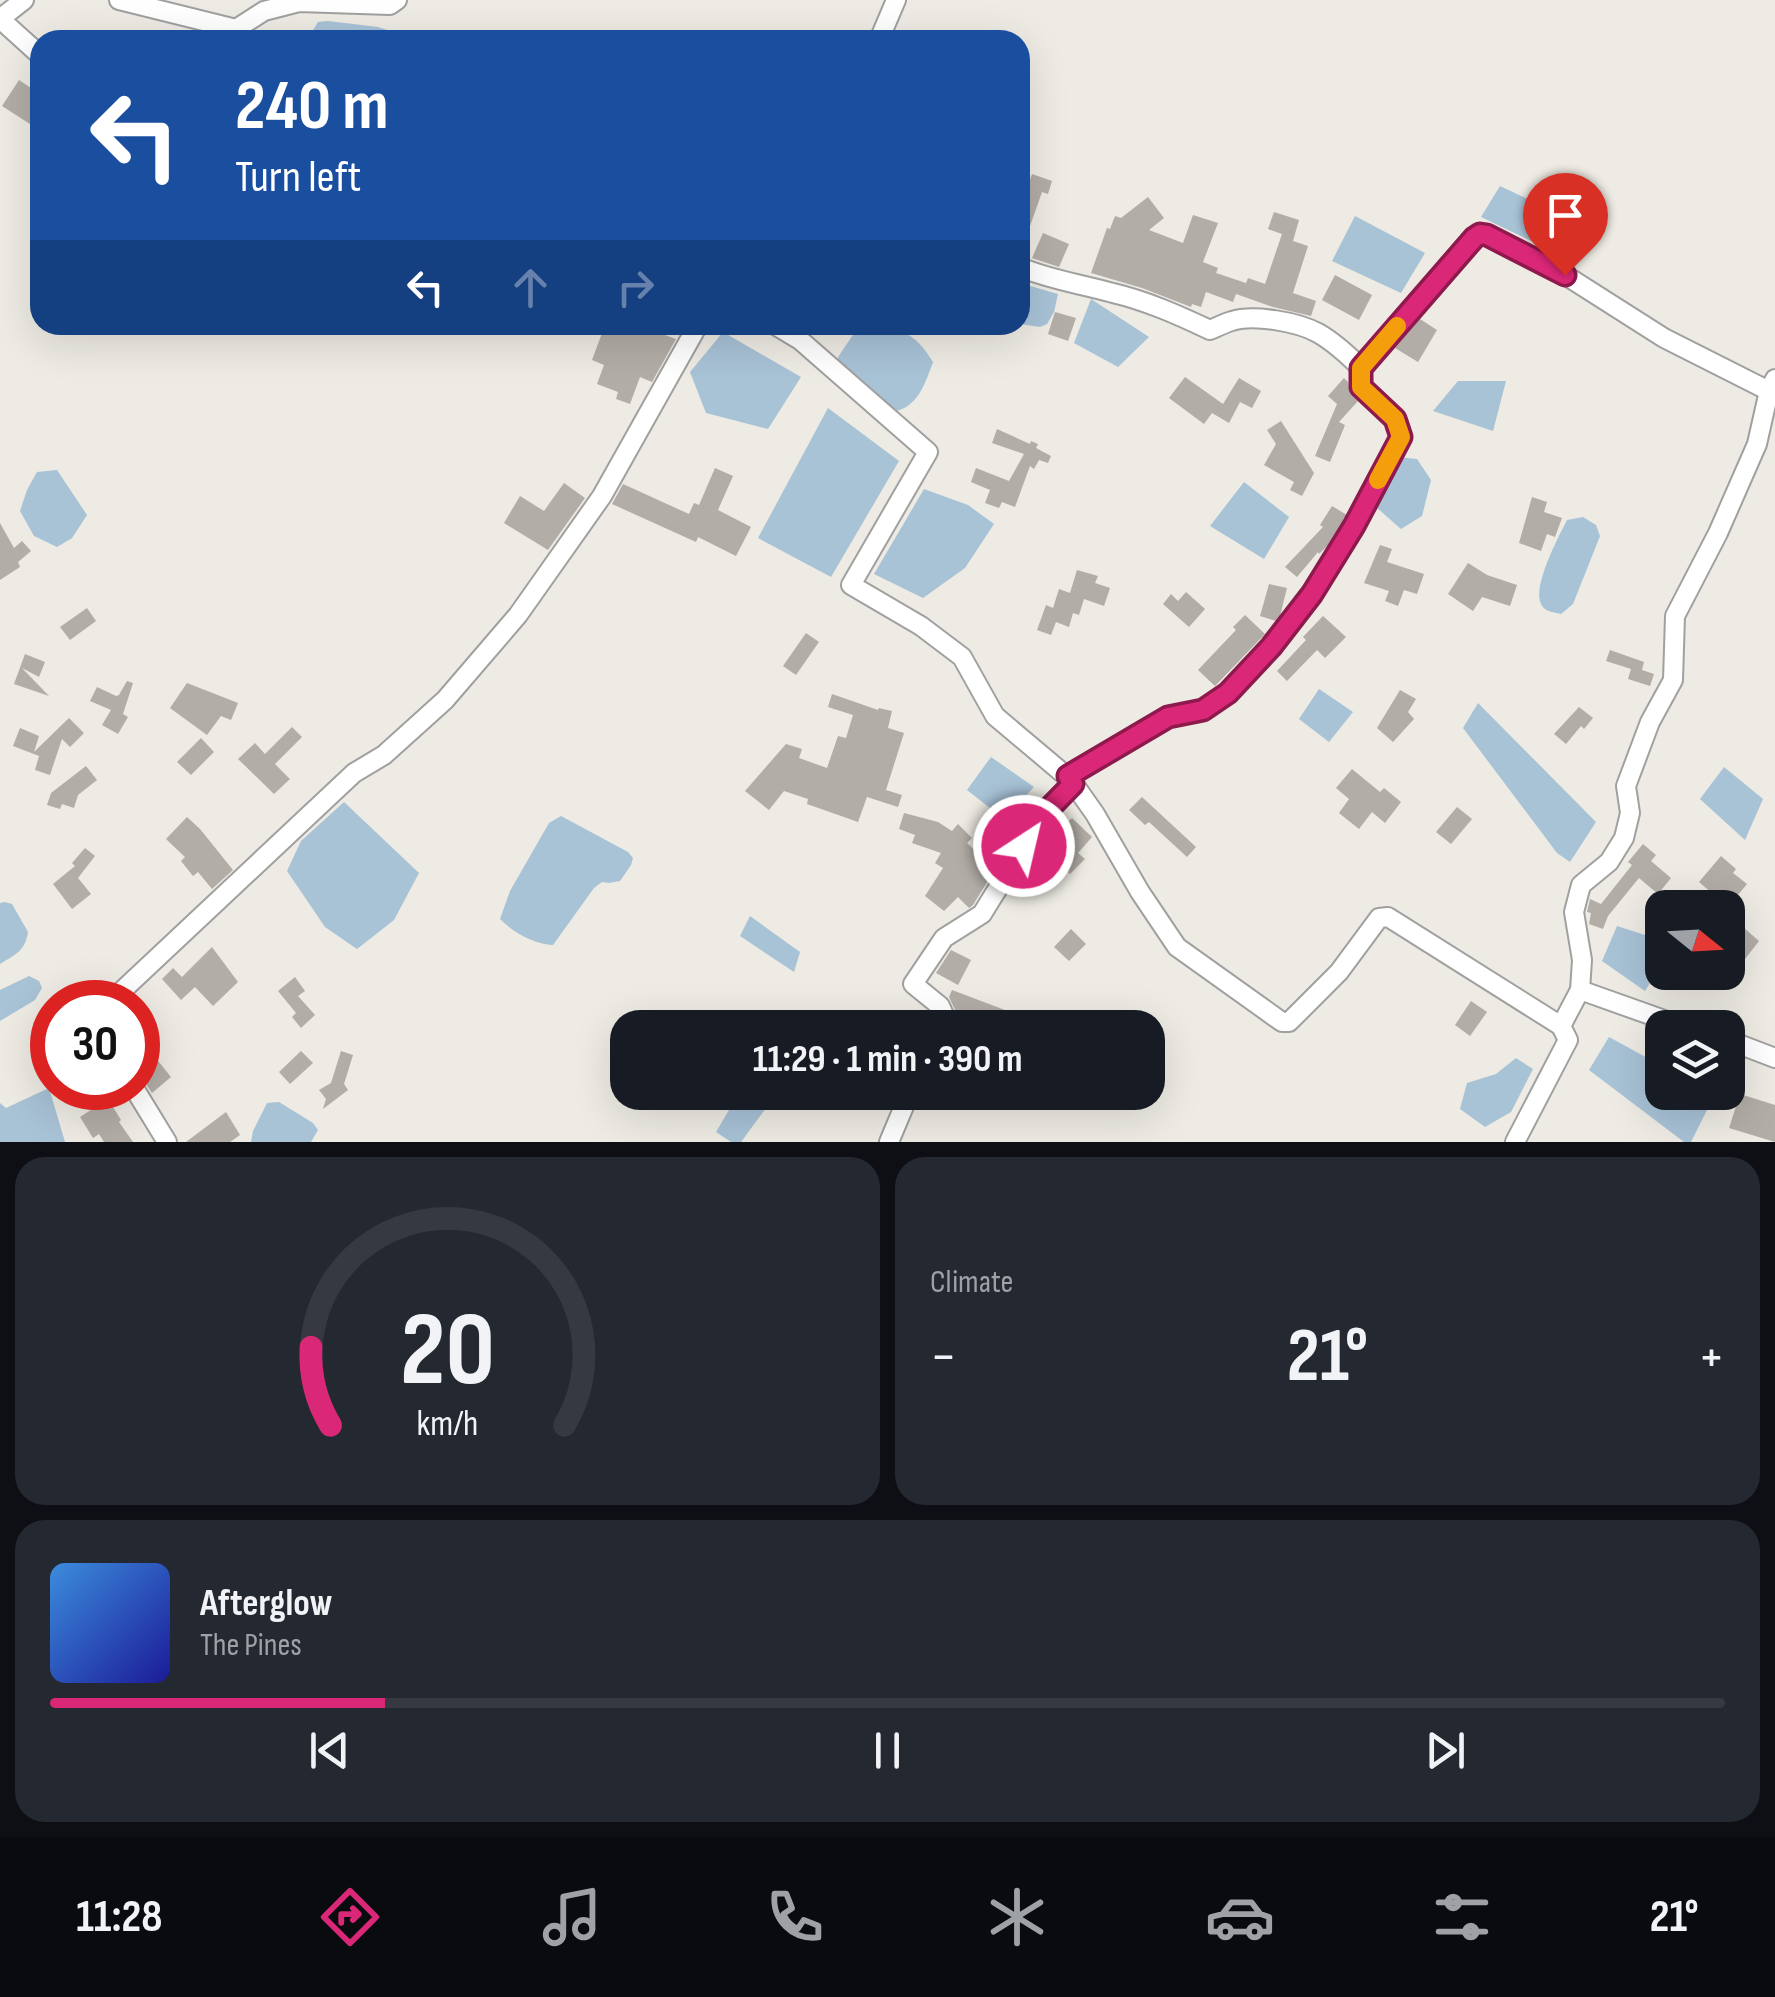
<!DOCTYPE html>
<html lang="en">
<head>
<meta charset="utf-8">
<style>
	body { margin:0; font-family:"Sofia Sans Condensed",sans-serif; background:#242831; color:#f1f3f6; height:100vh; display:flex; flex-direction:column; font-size:38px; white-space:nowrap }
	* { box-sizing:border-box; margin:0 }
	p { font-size:32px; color:#9ea1a6 }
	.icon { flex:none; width:55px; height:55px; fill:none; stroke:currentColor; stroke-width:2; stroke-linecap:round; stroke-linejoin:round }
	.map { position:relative; height:1142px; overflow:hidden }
	.drawer { display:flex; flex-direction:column; gap:15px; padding:15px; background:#0d0f14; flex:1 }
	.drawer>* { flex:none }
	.guide { position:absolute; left:30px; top:30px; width:1000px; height:305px; border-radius:30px; box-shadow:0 10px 40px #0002; background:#1a4fa0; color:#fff; overflow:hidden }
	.needle { width:65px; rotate:108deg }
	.buttons { position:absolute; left:1645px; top:890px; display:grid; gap:20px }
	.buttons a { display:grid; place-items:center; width:100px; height:100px; border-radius:20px; background:#171b24; box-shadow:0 10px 40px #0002; font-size:50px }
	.speed { position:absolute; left:30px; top:980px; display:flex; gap:20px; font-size:50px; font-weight:700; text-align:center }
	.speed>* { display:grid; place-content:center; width:130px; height:130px; border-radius:50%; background:#171b24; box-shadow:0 10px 40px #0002; line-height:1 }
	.speed .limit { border:15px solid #d22; background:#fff; color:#111 }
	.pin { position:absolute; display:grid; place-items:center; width:85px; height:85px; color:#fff; margin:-102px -42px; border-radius:50% 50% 50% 0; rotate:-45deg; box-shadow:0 0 10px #0007 }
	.pin .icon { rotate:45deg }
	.me { position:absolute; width:110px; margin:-55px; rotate:35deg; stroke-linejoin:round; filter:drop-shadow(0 0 8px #0008) }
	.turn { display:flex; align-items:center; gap:35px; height:210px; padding:0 40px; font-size:45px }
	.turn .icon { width:130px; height:130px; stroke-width:2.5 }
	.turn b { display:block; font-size:70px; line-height:85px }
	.lanes { display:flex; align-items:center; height:95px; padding:0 40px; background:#0003; justify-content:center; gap:50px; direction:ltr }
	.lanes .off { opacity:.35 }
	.big { font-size:75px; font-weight:700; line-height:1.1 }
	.drawer .tile { flex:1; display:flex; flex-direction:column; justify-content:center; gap:15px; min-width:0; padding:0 35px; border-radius:30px; background:#242831 }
	.drawer .dial { align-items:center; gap:0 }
	.dial svg { height:260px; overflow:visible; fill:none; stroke:#363941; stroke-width:7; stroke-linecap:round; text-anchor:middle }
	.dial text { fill:#f1f3f6; stroke:none }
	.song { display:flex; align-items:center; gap:30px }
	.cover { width:120px; height:120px; border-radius:15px; background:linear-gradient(135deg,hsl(210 70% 55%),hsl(240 70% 35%)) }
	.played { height:10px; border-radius:5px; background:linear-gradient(90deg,#db2777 20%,#363941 20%) }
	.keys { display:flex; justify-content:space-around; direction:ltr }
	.heat { display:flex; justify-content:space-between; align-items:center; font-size:55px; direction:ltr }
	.drawer .tiles { flex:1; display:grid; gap:15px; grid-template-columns:1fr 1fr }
	.tile:last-child { grid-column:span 2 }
	.trip { position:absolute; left:610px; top:1010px; width:555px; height:100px; border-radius:30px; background:#171b24; box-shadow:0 10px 40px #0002; font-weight:700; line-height:100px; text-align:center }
	.menu { display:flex; height:160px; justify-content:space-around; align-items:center; background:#090b0e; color:#9ea1a6 }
	.menu .icon { width:70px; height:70px }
	.menu .active { color:#db2777 }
	.menu b { font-size:45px; color:#f1f3f6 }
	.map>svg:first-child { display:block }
	.water { fill:#a8c2d6 }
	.building { fill:#b2ada6 }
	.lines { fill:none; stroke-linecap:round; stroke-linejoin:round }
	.minor-casing { stroke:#a0a0a0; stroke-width:22 }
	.minor { stroke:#fff; stroke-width:18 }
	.route-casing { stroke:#8e194d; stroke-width:25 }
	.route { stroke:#db2777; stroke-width:18 }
	.slow { stroke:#f59e0b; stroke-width:18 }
</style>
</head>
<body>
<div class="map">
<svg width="1775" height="1142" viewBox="0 0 1775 1142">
	<rect width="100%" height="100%" fill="#edebe3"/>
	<g class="water">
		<path d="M328 21 378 27 419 40H307L318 22Z"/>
		<path d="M1500 186 1576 222 1550 250 1481 217Z"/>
		<path d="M1355 216 1425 253 1401 293 1332 261Z"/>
		<path d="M1020 283 1058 294 1054 312 1047 324 1040 327 1020 324Z"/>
		<path d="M1091 299 1149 337 1118 367 1074 343Z"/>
		<path d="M870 325C903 329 916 334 933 362 925 384 918 407 893 412L838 372V357L859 326Z"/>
		<path d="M723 332 801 377 768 429 706 413 690 372Z"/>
		<path d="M1458 381H1506L1493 431 1433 411Z"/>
		<path d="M828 408 899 461 831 577 758 538Z"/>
		<path d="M1397 457 1417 459 1431 480 1422 516 1401 529 1376 507 1385 476Z"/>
		<path d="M57 470 87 515 72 538 57 547 34 536 20 511 27 490 37 472Z"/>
		<path d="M1244 482 1289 517 1264 559 1210 526Z"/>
		<path d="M924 489 968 505 994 524 965 568 923 598 874 574Z"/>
		<path d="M1583 517 1596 525 1600 536 1573 604 1561 614C1553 612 1545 612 1541 604 1532 586 1559 536 1567 520Z"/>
		<path d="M1319 689 1353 712 1329 742 1299 719Z"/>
		<path d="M1478 703 1596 822 1570 862 1557 853 1463 728Z"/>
		<path d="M991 757 1034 787 1004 819 967 790Z"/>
		<path d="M1724 767 1763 799 1745 840 1700 799Z"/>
		<path d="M344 802 419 873 394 920 357 949 325 927 287 871 301 841Z"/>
		<path d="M561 816 628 852 633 858 631 865 620 881 609 883 602 882 594 888 553 945C534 944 514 933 500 919L510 891 549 823Z"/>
		<path d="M5 902 12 904 28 932C25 951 16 954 0 964V903Z"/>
		<path d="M750 916 800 952 794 972 740 936Z"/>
		<path d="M1617 926 1645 935 1662 947V964L1645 991 1602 961Z"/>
		<path d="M29 976 39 981 42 988 35 1000 0 1021V990Z"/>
		<path d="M1609 1037 1662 1066V1092L1715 1094 1691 1142H1684L1589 1070Z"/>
		<path d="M1516 1058 1533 1069 1511 1112 1485 1127 1460 1109 1467 1083 1496 1074Z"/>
		<path d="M49 1088 65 1142H0V1103L6 1108Z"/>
		<path d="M739 1093H777L741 1142H731L716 1132Z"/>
		<path d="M279 1102 313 1123 318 1130 311 1142H251L253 1131 267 1103Z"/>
	</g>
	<g class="building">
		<path d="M19 80 40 94V108L30 124 2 106Z"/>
		<path d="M1032 174 1052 181 1048 194 1042 192 1022 249H1020V196L1024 197Z"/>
		<path d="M1148 197 1164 218 1149 230 1183 243 1193 215 1218 223 1203 262 1218 268 1216 273 1246 283 1248 278 1265 284 1282 234 1268 229 1274 212 1299 220 1293 241 1308 246 1293 293 1316 301 1311 316 1273 307 1236 294 1233 302 1206 292 1201 307 1192 304 1191 307 1142 288 1091 273 1107 228 1110 229 1115 216 1121 218Z"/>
		<path d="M1043 233 1069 244 1059 267 1032 258Z"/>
		<path d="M1335 275 1372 295 1359 320 1322 300Z"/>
		<path d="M1055 312 1076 318 1068 341 1048 334Z"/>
		<path d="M1420 319 1437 330 1418 362 1395 348Z"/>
		<path d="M605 325H625L650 334 651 330 676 339 652 382 640 377 630 404 616 399 618 392 597 384 604 365 592 360Z"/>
		<path d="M1185 377 1223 404 1239 378 1261 391 1252 408 1240 402 1229 423 1212 413 1204 424 1169 398Z"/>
		<path d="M1344 378 1348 382 1350 393 1358 401 1339 422 1345 425 1330 462 1315 456 1337 404 1328 396Z"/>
		<path d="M1281 421 1314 473 1302 496 1290 490 1294 482 1264 465 1276 444 1267 430Z"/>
		<path d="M997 429 1030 444 1031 441 1038 444 1036 448 1051 456 1048 463 1039 460 1034 469 1030 466 1015 507 1002 502 999 508 985 503 990 490 971 482 976 468 1009 481 1024 454 992 443Z"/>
		<path d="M715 468 733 476 718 510 751 527 736 556 698 537 696 542 612 504 623 484 689 514 694 503 699 505Z"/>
		<path d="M564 483 585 498 548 550 504 523 520 496 544 511Z"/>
		<path d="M1532 497 1547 502 1544 512 1562 518 1555 537 1547 534 1541 551 1519 543Z"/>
		<path d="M1332 506 1347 515 1328 545 1319 554 1318 552 1297 577 1285 567 1323 527 1320 525Z"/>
		<path d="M0 523 14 548 22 541 31 551 18 562 20 567 0 580Z"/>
		<path d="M1380 545 1392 549 1387 562 1424 574 1417 594 1404 590 1398 606 1385 601 1389 591 1364 583Z"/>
		<path d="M1468 563 1487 575 1517 585 1510 606 1482 597 1473 611 1448 594Z"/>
		<path d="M1077 570 1098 576 1095 583 1110 588 1104 606 1084 599 1079 615 1073 613 1069 627 1056 622 1051 635 1037 630 1046 605 1053 608 1059 589 1070 593Z"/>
		<path d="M1269 584 1287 588 1280 616 1276 621 1260 616Z"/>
		<path d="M1186 592 1205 609 1189 627 1163 604 1171 594 1178 601Z"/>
		<path d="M87 608 96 621 70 640 60 627Z"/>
		<path d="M1245 615 1265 634 1215 686 1198 670 1236 630 1233 627Z"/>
		<path d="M1323 616 1346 637 1325 658 1317 650 1287 681 1277 671 1306 640 1303 637Z"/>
		<path d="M806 633 819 642 796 675 783 666Z"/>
		<path d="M1610 650 1644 662 1642 670 1654 674 1650 686 1628 679 1631 669 1606 661Z"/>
		<path d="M25 654 45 662 39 677 22 668 49 696 14 684Z"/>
		<path d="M127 681 133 683 123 714 128 717 118 734 102 725 111 710 90 701 97 687 116 696 119 695Z"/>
		<path d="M187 683 238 703 231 720 221 716 207 735 170 708Z"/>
		<path d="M1400 690 1416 699 1408 712 1414 719 1393 742 1377 728Z"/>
		<path d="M832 694 878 710 879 708 892 711 888 728 904 733 886 790 902 795 898 807 867 797 858 822 807 804 808 799 784 791 769 810 745 791 786 744 802 749 799 758 827 768 838 736 846 738 853 715 828 707Z"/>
		<path d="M1579 707 1593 718 1584 729 1581 726 1566 744 1554 734Z"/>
		<path d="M69 718 84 733 70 747 62 739 50 775 35 770 39 756 13 746 20 728 39 736 34 752Z"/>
		<path d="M292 727 302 737 275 764 290 779 274 794 238 759 255 743 265 754Z"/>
		<path d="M201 738 214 752 191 775 177 762Z"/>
		<path d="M86 766 97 780 78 795 74 808 62 804 60 809 47 805 51 793Z"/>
		<path d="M1352 769 1380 792 1384 788 1401 802 1385 823 1372 812 1359 829 1339 813 1349 799 1336 788Z"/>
		<path d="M1142 797 1196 847 1187 857 1149 822 1145 825 1129 810Z"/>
		<path d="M1457 807 1472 819 1451 844 1436 832Z"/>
		<path d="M904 813 938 822 952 831 958 824 972 838 967 843 995 869 973 905 969 908 958 897 944 911 925 896 943 868 935 863 941 853 912 843 915 835 899 829Z"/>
		<path d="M187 817 200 829 233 870 212 889 198 872 193 876 181 861 185 857 166 839Z"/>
		<path d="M1072 818 1092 837 1078 853 1085 859 1070 874 1058 863 1039 882 1026 869 1044 849 1042 847Z"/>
		<path d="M1643 844 1656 855 1651 861 1671 878 1658 894 1639 878 1608 916 1603 929 1589 924 1591 913 1587 912 1590 899 1601 904 1632 865 1628 862Z"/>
		<path d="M85 848 95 856 78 878 91 894 72 909 53 884 75 866 72 863Z"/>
		<path d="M1721 856 1736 869 1733 873 1747 884 1728 907 1699 882Z"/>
		<path d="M1728 914 1759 941 1745 959 1728 944Z"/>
		<path d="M1071 929 1086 944 1069 961 1054 947Z"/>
		<path d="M212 947 238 982 213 1006 195 987 181 1000 162 979 173 968 182 977Z"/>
		<path d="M951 950 971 960 958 985 936 973Z"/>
		<path d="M295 977 305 991 298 996 315 1015 301 1028 292 1017 296 1013 278 991Z"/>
		<path d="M952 990 1005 1010 999 1023 982 1016 981 1020 955 1010 949 997Z"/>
		<path d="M1471 1001 1487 1012 1470 1036 1455 1025Z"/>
		<path d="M301 1051 313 1063 290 1084 279 1072Z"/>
		<path d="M341 1051 353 1055 344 1084 348 1090 323 1109 326 1099 319 1090 331 1083Z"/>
		<path d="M151 1052 171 1077 152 1093 144 1081 138 1076V1064Z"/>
		<path d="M1740 1094 1775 1105V1142L1729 1128Z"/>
		<path d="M108 1099 121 1120 119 1122 133 1142H104L99 1134 93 1138 80 1117Z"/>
		<path d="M226 1112 240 1135 230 1142H186Z"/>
	</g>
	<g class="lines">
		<defs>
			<g id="minor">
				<path d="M119 0 236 29 264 11 299 2 390 5 397 0"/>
				<path d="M1 18 24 0"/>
				<path d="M0 19 40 55"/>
				<path d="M879 40 896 0"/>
				<path d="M1020 267C1050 280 1082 284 1113 293 1147 301 1178 315 1210 330 1217 327 1225 323 1232 321 1254 314 1298 322 1318 333 1334 342 1348 355 1361 368"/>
				<path d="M775 325 800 340 928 452 851 585 921 626 962 657 995 716 1071 780 1095 814 1140 892 1177 947 1282 1022H1289L1339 972 1379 918 1388 917 1561 1026 1580 990 1582 960 1574 912 1581 885 1609 862 1624 838 1630 813 1626 786 1650 722 1673 680 1675 616 1718 533 1757 444 1769 391 1775 379"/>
				<path d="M1068 776 1168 717 1203 710 1228 693 1271 647 1313 593 1355 526 1401 437 1395 419 1361 387V368L1474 238 1480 234 1487 235 1565 275 1664 338 1769 391"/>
				<path d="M1580 990 1687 1028"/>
				<path d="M110 1002 354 773 384 755 445 700 518 615 602 496 698 325"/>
				<path d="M938 1028 944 1015 940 1006 913 984 944 938 982 914 1024 846 1028 830 1073 785"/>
				<path d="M1728 1040 1775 1058"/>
				<path d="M134 1088 167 1142"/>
				<path d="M889 1142 910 1092"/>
				<path d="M1515 1142 1568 1040 1561 1026"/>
			</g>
		</defs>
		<use href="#minor" class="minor-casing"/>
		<use href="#minor" class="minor"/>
	</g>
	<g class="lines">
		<defs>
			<path id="route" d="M1024 846 1028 830 1073 784 1068 776 1168 717 1203 710 1228 693 1271 647 1312 594 1354 526 1401 437 1395 419 1361 387V368L1474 238 1480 234 1487 235 1565 275"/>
		</defs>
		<use href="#route" class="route-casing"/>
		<use href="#route" class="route"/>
		<path class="slow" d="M1378 480 1401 437 1395 419 1361 387V368L1397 326"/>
	</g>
</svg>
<div class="buttons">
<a><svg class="needle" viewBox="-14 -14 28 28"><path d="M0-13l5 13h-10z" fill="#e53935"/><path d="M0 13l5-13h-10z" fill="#9ea1a6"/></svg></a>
<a><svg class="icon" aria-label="layers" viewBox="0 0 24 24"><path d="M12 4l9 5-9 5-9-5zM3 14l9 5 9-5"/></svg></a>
</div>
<div class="speed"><div class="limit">30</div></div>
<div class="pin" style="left:1565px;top:275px;background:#d93025"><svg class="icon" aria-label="arrive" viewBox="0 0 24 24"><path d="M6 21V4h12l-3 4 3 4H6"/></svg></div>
<svg class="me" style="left:1024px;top:846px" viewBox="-20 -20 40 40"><circle r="17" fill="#db2777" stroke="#fff" stroke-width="3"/><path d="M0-11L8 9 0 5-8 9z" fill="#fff"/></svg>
<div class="trip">11:29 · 1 min · 390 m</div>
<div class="guide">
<div class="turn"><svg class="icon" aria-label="left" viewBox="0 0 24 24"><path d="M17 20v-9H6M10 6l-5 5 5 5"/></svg><div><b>240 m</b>Turn left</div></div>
<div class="lanes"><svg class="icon" aria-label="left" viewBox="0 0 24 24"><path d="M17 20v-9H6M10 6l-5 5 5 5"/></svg><svg class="icon off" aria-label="ahead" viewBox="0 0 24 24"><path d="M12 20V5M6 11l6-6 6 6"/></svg><svg class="icon off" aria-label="right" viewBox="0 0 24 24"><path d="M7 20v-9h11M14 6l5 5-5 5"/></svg></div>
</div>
</div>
<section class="drawer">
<div class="tiles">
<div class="tile dial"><svg viewBox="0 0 100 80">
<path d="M14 69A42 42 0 1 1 86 69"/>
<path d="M14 69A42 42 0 0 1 8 45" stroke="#db2777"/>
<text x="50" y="56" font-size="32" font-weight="700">20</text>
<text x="50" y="72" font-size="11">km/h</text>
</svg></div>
<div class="tile"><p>Climate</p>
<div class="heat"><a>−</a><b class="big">21°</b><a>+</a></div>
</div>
<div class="tile">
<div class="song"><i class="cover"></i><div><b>Afterglow</b><p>The Pines</p></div></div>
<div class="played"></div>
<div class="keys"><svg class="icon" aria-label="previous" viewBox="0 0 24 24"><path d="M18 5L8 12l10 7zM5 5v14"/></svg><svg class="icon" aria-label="pause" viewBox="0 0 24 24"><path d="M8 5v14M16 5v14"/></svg><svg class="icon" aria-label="next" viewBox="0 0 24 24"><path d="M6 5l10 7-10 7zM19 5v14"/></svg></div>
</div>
</div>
</section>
<nav class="menu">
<b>11:28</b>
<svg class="icon active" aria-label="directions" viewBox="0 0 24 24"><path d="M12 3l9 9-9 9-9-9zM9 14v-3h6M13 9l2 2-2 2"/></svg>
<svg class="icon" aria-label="music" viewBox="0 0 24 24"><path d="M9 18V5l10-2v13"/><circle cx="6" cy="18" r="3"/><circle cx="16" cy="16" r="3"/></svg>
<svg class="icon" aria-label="phone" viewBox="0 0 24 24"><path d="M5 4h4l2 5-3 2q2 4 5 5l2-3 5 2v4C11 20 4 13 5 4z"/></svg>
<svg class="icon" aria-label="climate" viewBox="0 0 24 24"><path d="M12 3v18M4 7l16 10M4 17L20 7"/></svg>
<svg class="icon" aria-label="car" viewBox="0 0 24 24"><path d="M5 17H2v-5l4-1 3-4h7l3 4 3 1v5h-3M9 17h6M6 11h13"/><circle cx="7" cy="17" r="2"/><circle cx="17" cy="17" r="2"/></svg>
<svg class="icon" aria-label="filters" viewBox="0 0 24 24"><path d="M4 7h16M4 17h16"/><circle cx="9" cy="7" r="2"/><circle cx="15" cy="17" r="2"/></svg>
<b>21°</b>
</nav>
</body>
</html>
